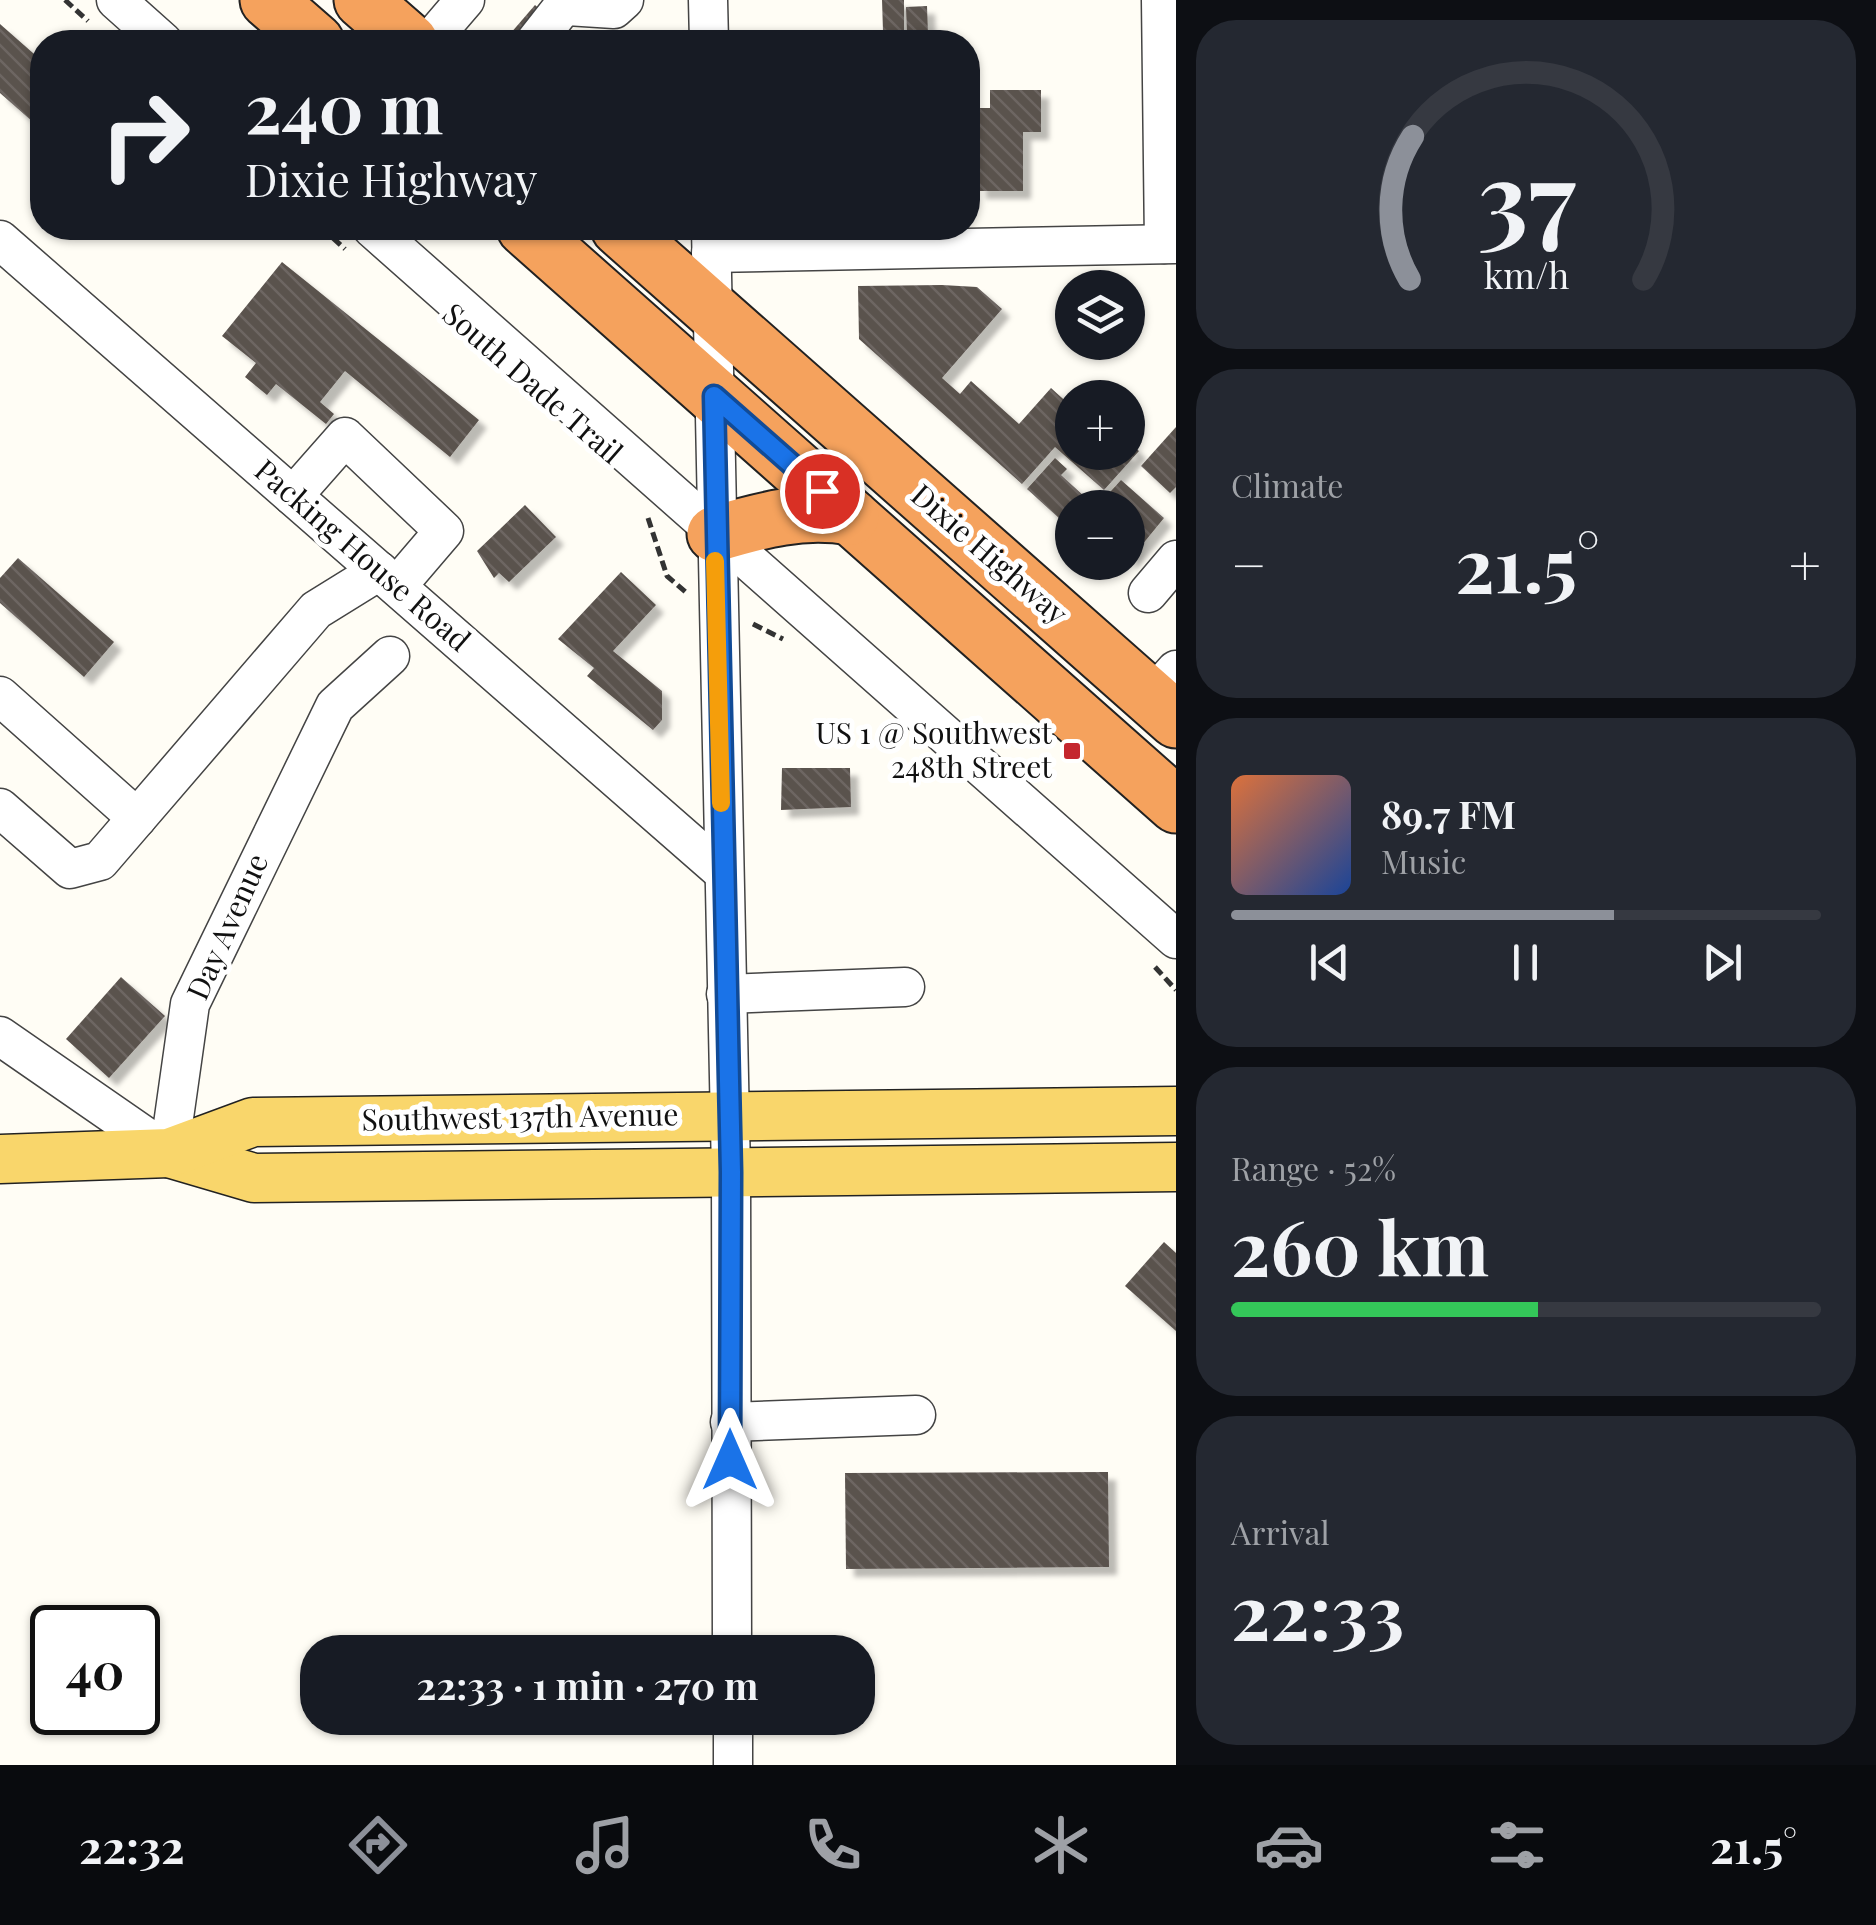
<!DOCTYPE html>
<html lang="en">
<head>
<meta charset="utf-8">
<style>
	body { margin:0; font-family:"Playfair Display",serif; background:#242831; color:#f1f3f6; height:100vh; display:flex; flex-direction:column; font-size:38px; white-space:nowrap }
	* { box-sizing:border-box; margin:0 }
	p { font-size:32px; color:#9ea1a6 }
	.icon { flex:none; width:55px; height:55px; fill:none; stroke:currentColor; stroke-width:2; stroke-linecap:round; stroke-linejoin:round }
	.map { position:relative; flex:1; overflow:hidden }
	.panel { display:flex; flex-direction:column; gap:20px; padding:20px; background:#0d0f14; width:700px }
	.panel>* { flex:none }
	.top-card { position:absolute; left:30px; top:30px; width:950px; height:210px; border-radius:40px; box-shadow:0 2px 8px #0004; background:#171b24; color:#f1f3f6; overflow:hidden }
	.tools { position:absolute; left:1055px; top:270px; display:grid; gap:20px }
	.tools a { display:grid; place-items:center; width:90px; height:90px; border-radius:50%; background:#171b24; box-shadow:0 2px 8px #0004; font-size:50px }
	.speed { position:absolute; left:30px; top:1605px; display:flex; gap:20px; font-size:50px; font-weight:700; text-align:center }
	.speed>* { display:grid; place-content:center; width:130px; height:130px; border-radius:50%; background:#171b24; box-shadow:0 2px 8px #0004; line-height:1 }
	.speed .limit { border:5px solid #111; border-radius:15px; background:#fff; color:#111 }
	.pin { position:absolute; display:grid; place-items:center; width:85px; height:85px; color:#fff; margin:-42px; border:5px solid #fff; border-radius:50%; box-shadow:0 2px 10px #0007 }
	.me { position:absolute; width:110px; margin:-55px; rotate:0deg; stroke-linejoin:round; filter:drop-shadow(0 0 8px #0008) }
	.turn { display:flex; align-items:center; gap:35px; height:210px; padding:0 50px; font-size:45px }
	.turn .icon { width:130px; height:130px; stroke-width:2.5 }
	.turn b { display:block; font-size:70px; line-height:85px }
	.big { font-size:75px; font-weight:700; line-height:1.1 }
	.panel .tile { flex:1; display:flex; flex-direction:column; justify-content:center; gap:15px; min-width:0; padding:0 35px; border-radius:40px; background:#242831 }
	.panel .dial { align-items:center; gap:0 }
	.dial svg { height:260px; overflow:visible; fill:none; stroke:#363941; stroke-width:7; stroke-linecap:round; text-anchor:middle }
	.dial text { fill:#f1f3f6; stroke:none }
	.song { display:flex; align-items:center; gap:30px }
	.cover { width:120px; height:120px; border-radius:15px; background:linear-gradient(135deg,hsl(20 70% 55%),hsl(220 70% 35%)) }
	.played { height:10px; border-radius:5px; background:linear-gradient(90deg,#8c9099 65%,#363941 65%) }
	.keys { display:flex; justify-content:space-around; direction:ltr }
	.heat { display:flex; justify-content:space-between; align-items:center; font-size:55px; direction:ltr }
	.charge { height:15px; border-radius:8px; background:linear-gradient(90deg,#34c759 52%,#363941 0) }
	.trip { position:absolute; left:300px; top:1635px; width:575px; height:100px; border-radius:40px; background:#171b24; box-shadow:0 2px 8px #0004; font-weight:700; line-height:100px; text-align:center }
	.menu { display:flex; height:160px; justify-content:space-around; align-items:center; background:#090b0e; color:#9ea1a6 }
	.menu .icon { width:70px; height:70px }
	.menu .current { color:#8c9099 }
	.menu b { font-size:45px; color:#f1f3f6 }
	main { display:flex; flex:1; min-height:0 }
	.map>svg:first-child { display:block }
	.building { fill:url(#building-back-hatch); filter:url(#shadow) }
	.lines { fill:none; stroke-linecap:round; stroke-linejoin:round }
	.minor-casing { stroke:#444; stroke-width:41 }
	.major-casing { stroke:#222; stroke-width:51 }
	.highway-casing { stroke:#222; stroke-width:59 }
	.path { stroke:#333; stroke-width:5; stroke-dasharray:10 5; stroke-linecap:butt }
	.minor { stroke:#fff; stroke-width:38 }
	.major { stroke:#f9d66b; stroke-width:48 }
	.highway { stroke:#f5a25d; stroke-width:55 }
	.route-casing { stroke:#114b97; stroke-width:25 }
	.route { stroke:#1a73e8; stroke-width:18 }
	.slow { stroke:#f59e0b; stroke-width:18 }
	.poi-dot { fill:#c4262e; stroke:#fff; stroke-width:4 }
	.labels { text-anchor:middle; stroke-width:10; stroke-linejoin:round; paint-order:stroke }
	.street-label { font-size:30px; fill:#111; stroke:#fff }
	.poi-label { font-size:30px; fill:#111; stroke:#fff; text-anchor:end }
</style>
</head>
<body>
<main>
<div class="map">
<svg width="1176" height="1765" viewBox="0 0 1176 1765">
	<defs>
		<pattern id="building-back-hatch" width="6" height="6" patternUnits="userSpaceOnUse" patternTransform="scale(2.5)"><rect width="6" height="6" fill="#5a524d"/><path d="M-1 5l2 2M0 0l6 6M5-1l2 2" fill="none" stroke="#6d6662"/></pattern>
		<filter id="shadow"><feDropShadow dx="8" dy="8" stdDeviation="2.5" flood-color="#0004"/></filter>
	</defs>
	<rect width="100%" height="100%" fill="#fffdf5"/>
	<g class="building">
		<path d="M882 0H904V31L883 32Z"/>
		<path d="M535 5 577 42H520L510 34Z"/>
		<path d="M927 6 928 33 907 34 906 7Z"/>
		<path d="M0 24 42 61V130L0 93Z"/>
		<path d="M990 90H1041V132H1023V191H978V108H990Z"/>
		<path d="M282 262 479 420 450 457 345 371 320 402 334 414 326 424 276 384 267 395 245 377 256 363 222 336Z"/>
		<path d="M942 285 977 287 1002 309 942 378 960 394 971 381 1019 424 1051 388 1072 407V452H1128V442L1139 451 1104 490 1055 447 1022 484 859 339 858 286Z"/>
		<path d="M1176 427V487L1170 493 1141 466Z"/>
		<path d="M1055 458 1067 469 1061 475 1086 498 1090 493 1101 502 1121 480 1164 518 1128 562V508H1072V530L1027 489Z"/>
		<path d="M525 505 556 537 509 582 499 573 494 578 477 551Z"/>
		<path d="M18 558 114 642 84 677 0 603V578Z"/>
		<path d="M621 572 656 605 613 651 662 691V720L653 730 587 676 594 668 558 639Z"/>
		<path d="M782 768H850L851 807 781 810Z"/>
		<path d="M121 977 165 1016 109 1078 66 1039Z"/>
		<path d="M1164 1242 1176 1253V1331L1125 1286Z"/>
		<path d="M1108 1472 1109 1567 846 1569 845 1473Z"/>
	</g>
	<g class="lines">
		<defs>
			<g id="minor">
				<path d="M116 0 163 42"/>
				<path d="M708 0 709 42"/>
				<path d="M1161 0 1164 244"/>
				<path d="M567 6 614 9 624 0"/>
				<path d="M429 42 465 0"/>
				<path d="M535 42 568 0"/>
				<path d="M372 228 1176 939"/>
				<path d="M711 228 731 1172 732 1652"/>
				<path d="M0 240 723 872"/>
				<path d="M711 253 1176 244"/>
				<path d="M293 496 345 437 444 531 397 586"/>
				<path d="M1148 593 1176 560"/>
				<path d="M0 696 137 818"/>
				<path d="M1151 698 1176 670"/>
				<path d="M0 808 70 869 100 861 316 610 379 571"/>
				<path d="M726 994 905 987"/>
				<path d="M0 1036 169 1153 190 1004 335 706 390 656"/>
				<path d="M730 1422 916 1415"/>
				<path d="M733 1718V1765"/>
			</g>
			<g id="major">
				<path d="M169 1153 254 1178 1176 1167"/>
				<path d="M0 1159 169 1153 253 1122 1176 1111"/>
			</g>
			<g id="highway">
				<path d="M268 0 316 42"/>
				<path d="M362 0 410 42"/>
				<path d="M525 228 1176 805"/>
				<path d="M619 228 1176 720"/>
				<path d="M715 534C762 520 802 509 851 517"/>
			</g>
		</defs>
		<use href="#minor" class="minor-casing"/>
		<use href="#major" class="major-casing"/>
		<use href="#highway" class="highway-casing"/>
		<g class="path">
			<path d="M65 0 88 21"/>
			<path d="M322 228 345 249"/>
			<path d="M648 518 667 576 688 594"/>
			<path d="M753 624 783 639"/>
			<path d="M1155 967 1176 990"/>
		</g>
		<use href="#minor" class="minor"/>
		<use href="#major" class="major"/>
		<use href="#highway" class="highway"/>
	</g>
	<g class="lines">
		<defs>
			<path id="route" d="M730 1460 731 1172 714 396 822 491"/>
		</defs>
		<use href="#route" class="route-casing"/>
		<use href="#route" class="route"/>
		<path class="slow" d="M715 561 721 803"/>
	</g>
	<rect class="poi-dot" x="1062" y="741" width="20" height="20" rx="5"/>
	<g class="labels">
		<g class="street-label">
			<text transform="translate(532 384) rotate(41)" y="10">South Dade Trail</text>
			<text transform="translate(989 555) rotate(41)" y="10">Dixie Highway</text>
			<text transform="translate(362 556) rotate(41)" y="10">Packing House Road</text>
			<text transform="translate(228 927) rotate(-66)" y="10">Day Avenue</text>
			<text transform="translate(520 1118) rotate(-1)" y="10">Southwest 137th Avenue</text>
		</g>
		<g class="poi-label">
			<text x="1052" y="744">US 1 @ Southwest<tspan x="1052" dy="34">248th Street</tspan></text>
		</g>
	</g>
</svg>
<div class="tools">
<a><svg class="icon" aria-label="layers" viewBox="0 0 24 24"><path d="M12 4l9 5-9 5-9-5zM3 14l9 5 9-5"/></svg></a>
<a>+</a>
<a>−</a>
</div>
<div class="speed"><div class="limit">40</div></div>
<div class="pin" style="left:822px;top:491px;background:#d93025"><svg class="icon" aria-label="arrive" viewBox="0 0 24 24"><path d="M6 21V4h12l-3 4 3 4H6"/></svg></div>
<svg class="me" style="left:730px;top:1460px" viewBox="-20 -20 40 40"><path d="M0-17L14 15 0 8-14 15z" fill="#1a73e8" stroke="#fff" stroke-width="4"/></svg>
<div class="trip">22:33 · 1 min · 270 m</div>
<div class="top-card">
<div class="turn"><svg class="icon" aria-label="right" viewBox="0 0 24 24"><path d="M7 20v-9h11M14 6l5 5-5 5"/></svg><div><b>240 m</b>Dixie Highway</div></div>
</div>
</div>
<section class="panel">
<div class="tile dial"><svg viewBox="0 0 100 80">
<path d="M14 69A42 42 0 1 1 86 69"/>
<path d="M14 69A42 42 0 0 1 15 25" stroke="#8c9099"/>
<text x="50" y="56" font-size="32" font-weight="700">37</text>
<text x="50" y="72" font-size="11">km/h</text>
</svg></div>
<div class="tile"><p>Climate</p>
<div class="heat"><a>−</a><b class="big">21.5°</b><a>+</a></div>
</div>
<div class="tile">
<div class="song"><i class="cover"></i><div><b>89.7 FM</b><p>Music</p></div></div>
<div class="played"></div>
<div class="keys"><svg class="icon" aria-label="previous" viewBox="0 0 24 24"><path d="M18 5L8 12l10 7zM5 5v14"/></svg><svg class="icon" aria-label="pause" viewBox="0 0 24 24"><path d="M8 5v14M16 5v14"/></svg><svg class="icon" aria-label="next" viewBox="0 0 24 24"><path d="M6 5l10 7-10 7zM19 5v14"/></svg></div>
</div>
<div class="tile"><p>Range · 52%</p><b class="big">260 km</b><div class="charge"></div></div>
<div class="tile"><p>Arrival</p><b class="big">22:33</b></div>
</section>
</main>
<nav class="menu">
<b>22:32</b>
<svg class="icon current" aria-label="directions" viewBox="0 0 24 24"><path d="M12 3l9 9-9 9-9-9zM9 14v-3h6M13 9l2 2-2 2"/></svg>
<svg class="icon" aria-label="music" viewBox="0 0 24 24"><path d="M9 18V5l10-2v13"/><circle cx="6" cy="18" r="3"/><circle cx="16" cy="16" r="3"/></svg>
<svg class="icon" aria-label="phone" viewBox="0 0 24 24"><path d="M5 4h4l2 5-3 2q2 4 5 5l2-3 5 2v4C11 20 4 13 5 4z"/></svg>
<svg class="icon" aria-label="climate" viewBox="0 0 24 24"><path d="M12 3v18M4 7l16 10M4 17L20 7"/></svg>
<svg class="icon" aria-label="car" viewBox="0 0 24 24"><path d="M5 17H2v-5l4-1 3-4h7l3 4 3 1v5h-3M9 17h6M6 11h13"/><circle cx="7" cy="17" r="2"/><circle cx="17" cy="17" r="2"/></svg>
<svg class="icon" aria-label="filters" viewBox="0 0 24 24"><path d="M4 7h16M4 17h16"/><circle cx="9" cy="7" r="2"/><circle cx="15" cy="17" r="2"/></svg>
<b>21.5°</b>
</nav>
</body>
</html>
